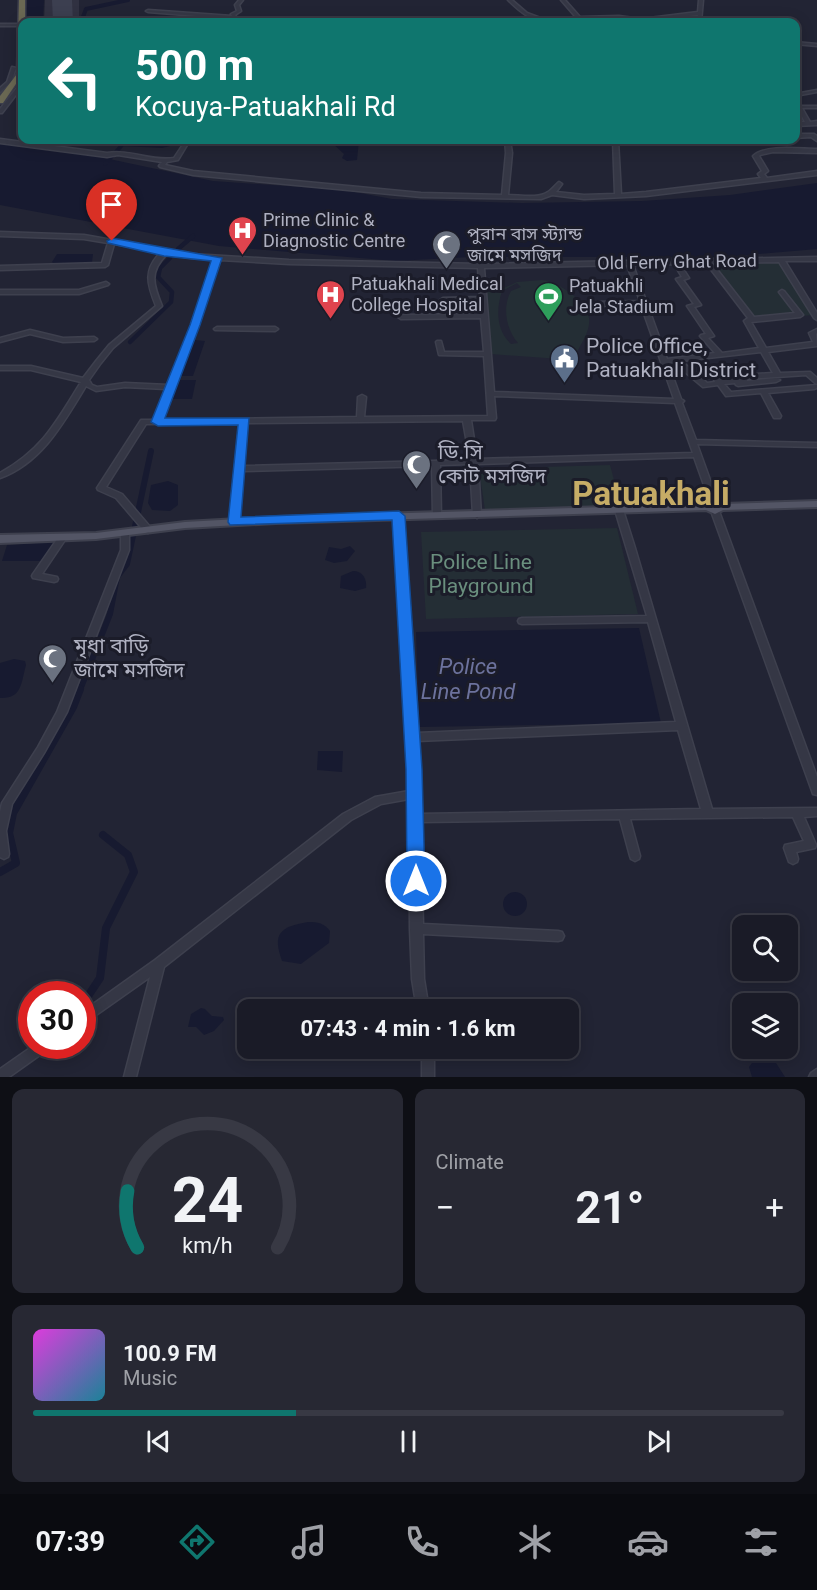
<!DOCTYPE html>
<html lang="en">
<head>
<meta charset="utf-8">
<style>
	body { margin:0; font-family:Roboto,"Noto Sans Bengali",sans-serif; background:#272833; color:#f1f3f6; height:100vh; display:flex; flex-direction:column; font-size:22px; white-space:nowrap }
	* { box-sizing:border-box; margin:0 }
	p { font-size:20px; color:#9fa1a7 }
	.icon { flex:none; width:33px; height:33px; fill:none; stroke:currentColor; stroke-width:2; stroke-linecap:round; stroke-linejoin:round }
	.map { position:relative; height:1077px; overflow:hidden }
	.panel { display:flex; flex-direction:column; gap:12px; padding:12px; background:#0e0f15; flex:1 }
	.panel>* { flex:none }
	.banner { position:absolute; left:18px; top:18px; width:782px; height:126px; border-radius:12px; box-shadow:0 3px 15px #0003,0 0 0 2px #383944; background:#0f766e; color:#fff; overflow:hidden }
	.fabs { position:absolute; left:732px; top:915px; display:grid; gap:12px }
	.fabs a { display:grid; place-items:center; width:66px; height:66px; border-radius:12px; background:#1a1b27; box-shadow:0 3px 15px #0003,0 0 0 2px #383944; font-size:30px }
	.speed { position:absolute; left:18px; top:981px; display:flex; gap:12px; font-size:30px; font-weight:700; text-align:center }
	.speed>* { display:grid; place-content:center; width:78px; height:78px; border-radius:50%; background:#1a1b27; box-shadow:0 3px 15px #0003,0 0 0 2px #383944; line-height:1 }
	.speed .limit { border:9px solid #d22; background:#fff; color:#111 }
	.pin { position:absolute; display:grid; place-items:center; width:51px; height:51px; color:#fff; margin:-62px -26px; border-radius:50% 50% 50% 0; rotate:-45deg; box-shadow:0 0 6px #0007 }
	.pin .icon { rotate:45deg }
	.me { position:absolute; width:66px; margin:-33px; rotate:0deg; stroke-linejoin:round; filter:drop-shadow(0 0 4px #0008) }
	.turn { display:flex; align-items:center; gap:21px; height:126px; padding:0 18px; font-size:27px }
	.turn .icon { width:78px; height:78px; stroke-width:2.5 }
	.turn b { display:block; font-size:42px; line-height:51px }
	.big { font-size:45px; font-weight:700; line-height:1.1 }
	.panel .widget { flex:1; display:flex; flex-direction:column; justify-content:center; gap:9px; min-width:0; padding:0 21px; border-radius:12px; background:#272833 }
	.panel .dial { align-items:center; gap:0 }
	.dial svg { height:156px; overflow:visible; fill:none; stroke:#383944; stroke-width:7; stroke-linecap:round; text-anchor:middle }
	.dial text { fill:#f1f3f6; stroke:none }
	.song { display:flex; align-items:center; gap:18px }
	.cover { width:72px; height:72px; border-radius:9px; background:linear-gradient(135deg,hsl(300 70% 55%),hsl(190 70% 35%)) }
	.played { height:6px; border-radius:3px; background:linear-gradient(90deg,#0f766e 35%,#383944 35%) }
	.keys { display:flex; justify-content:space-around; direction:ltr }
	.heat { display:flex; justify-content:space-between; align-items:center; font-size:33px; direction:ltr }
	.panel .tiles { flex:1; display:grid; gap:12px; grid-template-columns:1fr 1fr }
	.widget:last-child { grid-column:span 2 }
	.trip { position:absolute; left:237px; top:999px; width:342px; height:60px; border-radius:12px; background:#1a1b27; box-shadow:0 3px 15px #0003,0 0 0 2px #383944; font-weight:700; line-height:60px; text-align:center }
	.menu { display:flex; height:96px; justify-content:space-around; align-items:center; background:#0a0b10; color:#9fa1a7 }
	.menu .icon { width:42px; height:42px }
	.menu .current { color:#0f766e }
	.menu b { font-size:27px; color:#f1f3f6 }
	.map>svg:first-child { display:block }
	.airport { fill:#303141 }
	.green { fill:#242e35; fill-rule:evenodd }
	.water { fill:#171a30 }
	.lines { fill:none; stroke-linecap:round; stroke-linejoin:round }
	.canal-far3 { stroke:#171a30; stroke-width:4 }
	.canal-far2 { stroke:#171a30; stroke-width:4.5 }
	.canal-far1 { stroke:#171a30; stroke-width:6 }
	.canal { stroke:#171a30; stroke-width:8 }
	.runway { fill:#3c3f50; fill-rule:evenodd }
	.minor-casing { stroke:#3e404e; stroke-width:3 }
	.major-casing { stroke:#3e404e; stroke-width:4 }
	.highway-casing { stroke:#3c3e4c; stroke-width:3 }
	.minor { fill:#353745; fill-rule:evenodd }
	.major { fill:#535565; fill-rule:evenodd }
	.highway { fill:#6a6853; fill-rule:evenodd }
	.route { fill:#1a73e8; stroke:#114b97; stroke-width:1.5 }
	.labels { text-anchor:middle; stroke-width:6; stroke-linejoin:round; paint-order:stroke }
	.far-poi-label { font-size:18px; fill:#afb1c1; stroke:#1b1c29; text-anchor:start }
	.far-street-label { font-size:18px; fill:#afb1c1; stroke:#1b1c29 }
	.poi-label { font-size:21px; fill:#afb1c1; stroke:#1b1c29; text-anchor:start }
	.park-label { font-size:21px; fill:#6a8f7e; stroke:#1b1c29 }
	.water-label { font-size:22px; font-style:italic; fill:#6c729d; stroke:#1b1c29 }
	.town-label { font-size:33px; font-weight:bold; fill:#c6ac66; stroke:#1b1c29 }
</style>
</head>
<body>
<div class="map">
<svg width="817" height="1077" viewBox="0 0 817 1077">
	<rect width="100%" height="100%" fill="#222434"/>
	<path class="airport" d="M45 0H79V22H44Z"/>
	<g class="green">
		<path d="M780 262 814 315 753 319 711 264Z"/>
		<path d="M542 280C559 282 585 300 589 318 591 330 581 344 576 354L560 359 491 354 484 288H504L517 282ZM517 283 521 287 511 291C502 307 506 329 518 343L511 344C496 330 496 309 502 291Z"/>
		<path d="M610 465 621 506 485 510 479 469Z"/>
		<path d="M617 528 638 614 426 619 421 532Z"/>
	</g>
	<g class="water">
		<path d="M27 0H44L43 22H25Z"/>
		<path d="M329 140H359L357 160 347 161 342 158 344 154Z"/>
		<path d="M0 144 95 156 213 181 344 190 392 199 522 203 642 201 730 195 817 183V249L723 257H471L395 261 219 246 0 205Z"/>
		<path d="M57 254H93L92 262 88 265 56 266 52 262Z"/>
		<path d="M195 340 205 341 193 376H179L190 344Z"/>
		<path d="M174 380H196L192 399H169Z"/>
		<path d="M168 481 178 485V505L170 511 152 510 148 503 151 485Z"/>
		<path d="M52 542 55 543 44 561H2L7 545Z"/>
		<path d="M350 546 355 551 347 561 334 563 325 560 329 547 341 549Z"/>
		<path d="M353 571C363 571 367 579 366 588L355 591 340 588 341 576Z"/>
		<path d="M639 628 661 723 419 727 416 632Z"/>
		<path d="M14 659 25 661 26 665C21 683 22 699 0 698V663Z"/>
		<path d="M318 751H343L342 772 317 770Z"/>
		<circle cx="515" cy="904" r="12"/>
		<path d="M308 922C318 922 324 923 330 931L329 943 301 964 282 961C272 933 280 927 308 922Z"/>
		<path d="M201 1008 205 1009 212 1016 223 1017 224 1020 214 1031 204 1035 196 1027H188L191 1014Z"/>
		<path d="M752 1063H776L785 1077H752L749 1067Z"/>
	</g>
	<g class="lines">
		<g class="canal-far3">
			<path d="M98 22 85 21 83 17 86 9 128 0"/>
			<path d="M105 164 123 144 162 146 184 140"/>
		</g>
		<g class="canal-far2">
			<path d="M178 249 193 236"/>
			<path d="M130 342 171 302 172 292 158 277 160 268 170 258"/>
		</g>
		<path class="canal-far1" d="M80 690 110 614 117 577 127 564 151 451"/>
		<g class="canal">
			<path d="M0 872 16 863 9 833 13 813 73 707 80 689"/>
			<path d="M82 1005 100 978 106 928 134 872 128 855 103 835"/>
		</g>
		<path class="runway" d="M52 0H72L73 22H53Z"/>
		<defs>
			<g id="minor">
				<path d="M239 0H243L239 5 241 11 235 15 237 18 235 19 148 12 146 11 148 10 232 16 231 14 237 11 235 5Z"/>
				<path d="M508 0H512L527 13 551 22C534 24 519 11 508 0Z"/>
				<path d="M561 0H565L580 17 619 16 641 19 698 12 699 0H703L701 22H697L698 15 641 21 619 18 582 19 584 22H580Z"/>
				<rect x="0" y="24" width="22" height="2"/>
				<path d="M795 42 817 44V46L795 44Z"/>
				<path d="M12 67 16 68 11 82 0 92V88L7 82Z"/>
				<path d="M20 84H22V87L2 113H0V109Z"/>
				<path d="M817 90V92L795 96V94Z"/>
				<path d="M797 106H817V108H802L810 122 817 121V125L795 126V122H805L797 107Z"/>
				<path d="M795 134H814L817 136V141L811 137 795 138Z"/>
				<path d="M0 139 107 153C130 149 152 162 174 158L186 140H190L178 160 167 162 165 165 193 171 421 193 502 195 506 153 505 140H510L512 153 508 195C520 195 538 199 548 192 552 190 555 185 559 182L562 184 556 192 584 195 615 194 613 140H618L621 194 646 192 761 178 758 174 762 171 753 156C766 144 800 149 817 149V153L773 152 760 155 759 156 768 171 764 174 767 178 817 171V175L646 196 584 199 552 195 541 199 421 197 193 175 160 167 159 166 162 162 118 155 107 157 0 143Z"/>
				<path d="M0 232 84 235 191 254 289 260 481 264 817 257V261H785L817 313V320L814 318 779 262 712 263 754 317 795 313 779 292 782 290 784 291 803 315 800 317 751 322 766 348 813 342 809 333 817 329V333L816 334 817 346 768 352 780 373 810 372 817 378V384L815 383 806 375 747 379V381L776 378 780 380 776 382 738 386 736 385 735 383 724 384 731 392 817 385V388L814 389 768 393 781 416 780 418H774L761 393 726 396 718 385 703 387 673 362 668 363 681 399 684 401 682 403 696 440 817 443V447L697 444 718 502 714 505 710 502 694 457 478 464 481 515 477 518 473 515 470 464 440 465 441 515 437 518 433 515 432 466 243 471 238 522 234 525 230 522 240 423 146 424 106 487 122 494 151 528 152 530 148 533 145 532 116 498 98 490 97 488 141 420H154L166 389 125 387 96 391 86 386C64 422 42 463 0 478V473C43 449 56 422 81 382L31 370H0V366H31L83 378 96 361 109 345 156 306C147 284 143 270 161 252L114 244 108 265 105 267 0 270V266L102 263 108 243 84 239 0 236ZM167 254 191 258 214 259 192 325 168 385 125 383 97 387 92 385 89 380 101 363 113 348 162 306C153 284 149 272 167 254ZM220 260 289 264 478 268 480 297 443 298 440 300 443 302 480 301 481 314 401 315 398 317 401 319 481 318 484 352H444L441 341H437L436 342 439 355 484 356 488 416 364 417 366 397 362 395 358 397 357 417 162 420 198 325ZM706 263 748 318 744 321 759 348 722 353 708 338 714 336 694 307 701 305 683 280 689 278 680 264ZM674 264 682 277 676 279 694 304 687 306 706 334 701 335 700 336 715 353 667 359 633 265ZM627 265 640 301 596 302 593 304 596 306 641 305 674 399 494 392 484 268ZM761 352 773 373 743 375 741 376 740 378 721 380 717 374 715 373 699 376 681 361ZM713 377 715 382 707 383 703 379ZM494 396 675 403 693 453 477 459 471 420H495L496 418ZM463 421 470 460 243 466 247 423Z"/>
				<path d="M106 282 109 284 108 285 79 294H0V290H79Z"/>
				<path d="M217 327H275L278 329 275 331 215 330 214 329Z"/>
				<path d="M30 330 63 338 94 337 97 339 94 341 63 342 30 334 0 342V338Z"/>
				<path d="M619 507 623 510 635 548 712 809 817 808V816L804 817 816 845 815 848 796 852 798 859 797 862 793 864 789 862 784 848 785 845 804 841 793 817 630 819 640 856 639 859 635 861 631 859 630 856 620 819 420 822 423 924 558 931 562 932 564 936 562 940 558 941 423 934 424 979 429 1010H417L412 979 410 929 409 799 381 804 351 820 164 967 136 1077H124L150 977 82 1025V1012L155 960 343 814 375 797 409 791 395 516 396 514 399 513 403 516 417 733 676 722 648 622 522 624 519 623 518 621 519 619 522 618 647 616 615 510ZM678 730 701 809 420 814 417 741Z"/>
				<path d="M715 508 719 511 817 777V795L813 794 812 791 711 511Z"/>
				<path d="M125 530 129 533V550L67 712 44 753 12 804 6 831 9 854 8 857 4 859 0 857V812L2 803 38 747 57 712 121 550V533Z"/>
				<path d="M63 534 67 537 42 574 57 577 58 579 57 581 54 582 33 578 32 576 33 574 60 535Z"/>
				<path d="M33 1046H49L47 1050 9 1077H0V1069Z"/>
				<rect x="422" y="1048" width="12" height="29"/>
				<path d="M817 1069V1077H809L811 1073Z"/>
			</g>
			<path id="major" d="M714 499 723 504 817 501V507L723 510 715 514 706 510 276 523 185 528 96 539 0 543V535L96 533 185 522 276 517 705 504Z"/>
			<path id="highway" d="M19 0H25V22H22V75L3 103H0V96L17 74Z"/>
		</defs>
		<use href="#minor" class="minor-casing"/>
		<use href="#major" class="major-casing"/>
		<use href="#highway" class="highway-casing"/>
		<use href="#minor" class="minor"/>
		<use href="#major" class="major"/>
		<use href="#highway" class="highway"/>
	</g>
	<path class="route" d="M112 238 222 258 200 325 165 418H249L241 517 399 511 405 516 422 769 425 881 422 887 416 889 410 887 407 881 406 769 392 520 230 525 228 522 238 425 158 426 151 422 190 325 211 261 164 256 108 243 107 241Z"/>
	<defs>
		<symbol id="hospital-pin" viewBox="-11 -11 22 30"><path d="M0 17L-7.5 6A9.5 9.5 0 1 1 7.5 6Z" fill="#e0444e" stroke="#1b1c29"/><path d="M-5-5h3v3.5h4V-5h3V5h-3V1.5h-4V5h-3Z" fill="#fff"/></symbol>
		<symbol id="mosque-pin" viewBox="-11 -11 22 30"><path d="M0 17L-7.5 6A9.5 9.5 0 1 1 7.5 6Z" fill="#6b7280" stroke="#1b1c29"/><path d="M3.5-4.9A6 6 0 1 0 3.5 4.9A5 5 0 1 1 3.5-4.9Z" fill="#fff"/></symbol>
		<symbol id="stadium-pin" viewBox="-11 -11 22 30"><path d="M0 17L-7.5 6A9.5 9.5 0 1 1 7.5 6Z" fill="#2e9e5b" stroke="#1b1c29"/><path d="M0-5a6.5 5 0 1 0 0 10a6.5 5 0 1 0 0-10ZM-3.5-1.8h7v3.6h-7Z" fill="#fff"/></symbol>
		<symbol id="civic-pin" viewBox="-11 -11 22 30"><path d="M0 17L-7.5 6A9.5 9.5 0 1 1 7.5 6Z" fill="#5c6f8a" stroke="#1b1c29"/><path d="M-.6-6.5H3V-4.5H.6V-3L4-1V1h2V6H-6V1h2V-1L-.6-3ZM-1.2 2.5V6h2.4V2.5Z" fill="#fff"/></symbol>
	</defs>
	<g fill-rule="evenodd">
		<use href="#hospital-pin" x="226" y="214" width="33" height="45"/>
		<use href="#mosque-pin" x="430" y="228" width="33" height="45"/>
		<use href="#hospital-pin" x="314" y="278" width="33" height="45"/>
		<use href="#stadium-pin" x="532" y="280" width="33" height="45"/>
		<use href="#civic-pin" x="548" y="342" width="33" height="45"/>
		<use href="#mosque-pin" x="400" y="448" width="33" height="45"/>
		<use href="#mosque-pin" x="36" y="642" width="33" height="45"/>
	</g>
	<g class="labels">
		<g class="far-poi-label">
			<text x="263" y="226">Prime Clinic &amp;<tspan x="263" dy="21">Diagnostic Centre</tspan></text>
			<text x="467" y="240">পুরান বাস স্ট্যান্ড<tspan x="467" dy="21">জামে মসজিদ</tspan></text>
			<text x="351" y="290">Patuakhali Medical<tspan x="351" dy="21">College Hospital</tspan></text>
			<text x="569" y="292">Patuakhli<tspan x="569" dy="21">Jela Stadium</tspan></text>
		</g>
		<g class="far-street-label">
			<text transform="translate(677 262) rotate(-1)" y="6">Old Ferry Ghat Road</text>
		</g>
		<g class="poi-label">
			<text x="586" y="353">Police Office,<tspan x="586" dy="24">Patuakhali District</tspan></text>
			<text x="438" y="459">ডি.সি<tspan x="438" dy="24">কোট মসজিদ</tspan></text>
			<text x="74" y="653">মৃধা বাড়ি<tspan x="74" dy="24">জামে মসজিদ</tspan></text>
		</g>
		<g class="park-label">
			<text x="481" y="569">Police Line<tspan x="481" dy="24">Playground</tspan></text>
		</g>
		<g class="water-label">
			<text x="468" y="674">Police<tspan x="468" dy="25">Line Pond</tspan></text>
		</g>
		<g class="town-label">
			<text x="651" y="505">Patuakhali</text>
		</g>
	</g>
</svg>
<div class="fabs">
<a><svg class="icon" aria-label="search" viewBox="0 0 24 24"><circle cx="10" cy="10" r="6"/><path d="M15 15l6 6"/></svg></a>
<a><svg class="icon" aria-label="layers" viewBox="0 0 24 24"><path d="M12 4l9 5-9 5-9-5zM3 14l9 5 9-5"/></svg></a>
</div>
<div class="speed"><div class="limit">30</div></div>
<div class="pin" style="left:112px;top:241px;background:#d93025"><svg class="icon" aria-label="arrive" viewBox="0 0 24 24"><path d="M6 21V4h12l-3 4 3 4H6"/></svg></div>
<svg class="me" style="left:416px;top:881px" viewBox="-20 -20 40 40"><circle r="17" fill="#1a73e8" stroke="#fff" stroke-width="3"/><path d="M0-11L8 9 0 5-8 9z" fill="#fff"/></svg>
<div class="trip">07:43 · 4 min · 1.6 km</div>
<div class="banner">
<div class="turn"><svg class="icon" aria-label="left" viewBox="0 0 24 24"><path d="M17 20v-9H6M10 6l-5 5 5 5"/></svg><div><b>500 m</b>Kocuya-Patuakhali Rd</div></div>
</div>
</div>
<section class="panel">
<div class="tiles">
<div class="widget dial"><svg viewBox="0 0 100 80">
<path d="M14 69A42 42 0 1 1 86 69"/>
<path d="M14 69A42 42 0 0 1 9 40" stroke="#0f766e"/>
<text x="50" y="56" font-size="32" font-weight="700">24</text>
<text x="50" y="72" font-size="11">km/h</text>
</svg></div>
<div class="widget"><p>Climate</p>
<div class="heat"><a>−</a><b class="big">21°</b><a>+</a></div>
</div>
<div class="widget">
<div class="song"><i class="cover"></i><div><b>100.9 FM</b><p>Music</p></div></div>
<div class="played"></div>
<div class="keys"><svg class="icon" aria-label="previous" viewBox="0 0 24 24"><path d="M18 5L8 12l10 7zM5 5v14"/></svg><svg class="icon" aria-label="pause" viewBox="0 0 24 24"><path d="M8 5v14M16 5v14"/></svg><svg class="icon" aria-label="next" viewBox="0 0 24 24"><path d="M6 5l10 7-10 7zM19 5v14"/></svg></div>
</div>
</div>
</section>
<nav class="menu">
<b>07:39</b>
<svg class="icon current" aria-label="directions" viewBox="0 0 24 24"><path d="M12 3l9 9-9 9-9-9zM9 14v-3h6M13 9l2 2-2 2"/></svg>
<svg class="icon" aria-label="music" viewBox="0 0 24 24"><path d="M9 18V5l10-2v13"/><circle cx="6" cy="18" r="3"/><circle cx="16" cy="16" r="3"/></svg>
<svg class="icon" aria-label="phone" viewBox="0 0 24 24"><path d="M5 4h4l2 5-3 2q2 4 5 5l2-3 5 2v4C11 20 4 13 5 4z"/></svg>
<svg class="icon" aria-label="climate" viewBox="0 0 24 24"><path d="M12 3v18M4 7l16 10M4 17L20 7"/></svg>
<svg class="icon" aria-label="car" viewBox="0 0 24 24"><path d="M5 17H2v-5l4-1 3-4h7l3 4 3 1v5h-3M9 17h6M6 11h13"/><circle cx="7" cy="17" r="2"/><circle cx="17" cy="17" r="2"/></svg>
<svg class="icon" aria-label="filters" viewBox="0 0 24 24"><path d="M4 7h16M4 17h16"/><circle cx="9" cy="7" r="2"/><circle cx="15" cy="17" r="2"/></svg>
</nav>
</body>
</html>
